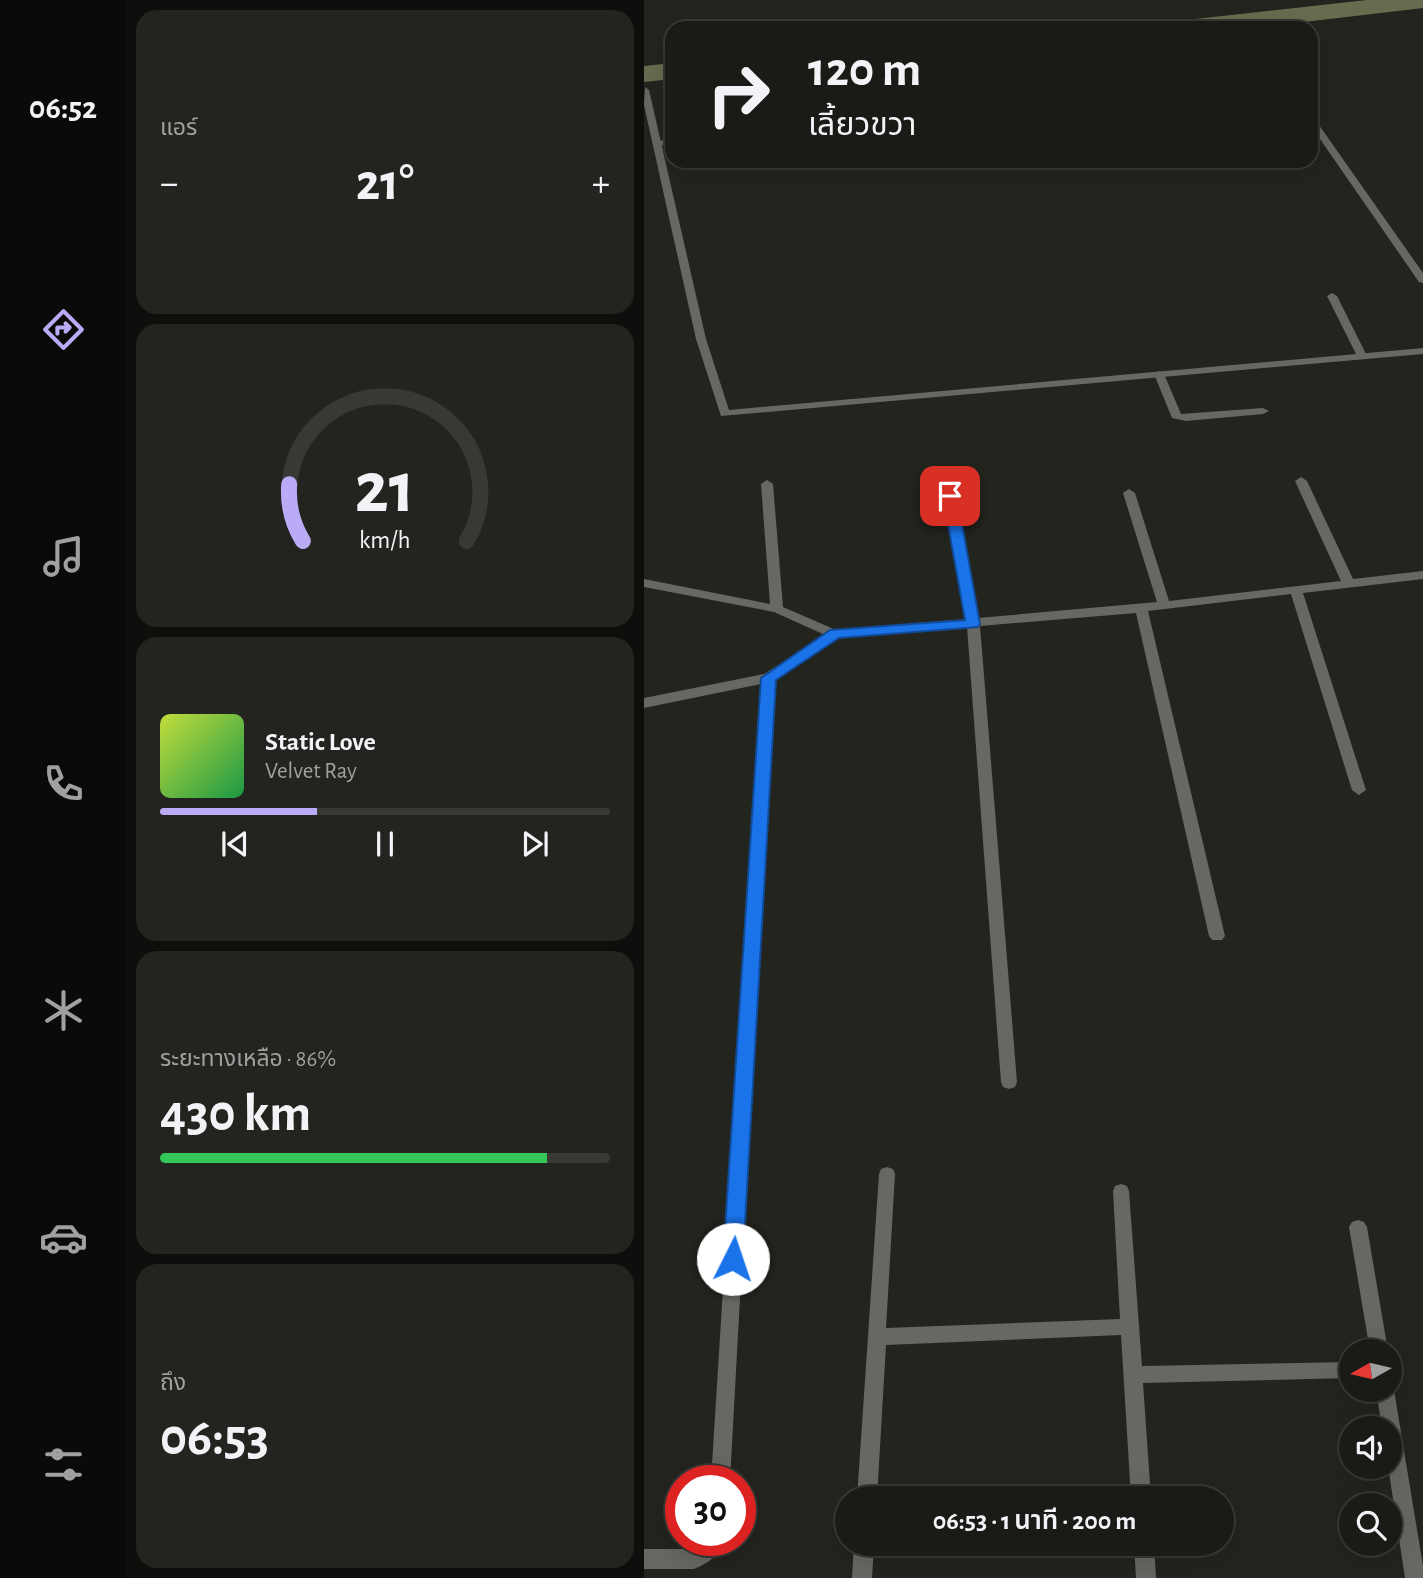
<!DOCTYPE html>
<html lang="th">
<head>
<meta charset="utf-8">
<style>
	body { margin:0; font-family:"Alegreya Sans","Noto Sans Thai",sans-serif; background:#23241f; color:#f1f3f6; height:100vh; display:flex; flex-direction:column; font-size:26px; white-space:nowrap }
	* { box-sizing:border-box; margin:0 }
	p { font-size:23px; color:#9fa1a1 }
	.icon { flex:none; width:38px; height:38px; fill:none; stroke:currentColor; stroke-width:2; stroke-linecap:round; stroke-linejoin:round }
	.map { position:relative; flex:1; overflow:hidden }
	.side { display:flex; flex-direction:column; gap:10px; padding:10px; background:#0e0f0c; width:518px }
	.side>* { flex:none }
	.guide { position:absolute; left:21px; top:21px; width:653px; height:147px; border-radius:21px; box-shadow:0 7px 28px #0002,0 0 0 2px #383935; background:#1a1b16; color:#f1f3f6; overflow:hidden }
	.needle { width:46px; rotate:262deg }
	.fabs { position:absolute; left:695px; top:1339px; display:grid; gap:14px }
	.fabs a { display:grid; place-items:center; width:63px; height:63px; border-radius:50%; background:#1a1b16; box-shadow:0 7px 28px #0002,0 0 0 2px #383935; font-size:35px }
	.speed { position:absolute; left:21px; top:1465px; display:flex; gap:14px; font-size:35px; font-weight:700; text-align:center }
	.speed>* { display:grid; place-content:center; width:91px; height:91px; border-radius:50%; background:#1a1b16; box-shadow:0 7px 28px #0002,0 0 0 2px #383935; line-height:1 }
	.speed .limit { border:10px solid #d22; background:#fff; color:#111 }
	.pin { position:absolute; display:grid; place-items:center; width:60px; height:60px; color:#fff; margin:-30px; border-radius:14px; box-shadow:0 4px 10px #0006 }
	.me { position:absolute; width:77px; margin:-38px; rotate:4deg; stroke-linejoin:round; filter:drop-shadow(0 0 5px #0008) }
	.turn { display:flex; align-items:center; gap:24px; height:147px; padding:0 28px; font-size:32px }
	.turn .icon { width:91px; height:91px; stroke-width:2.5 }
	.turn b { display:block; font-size:49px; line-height:60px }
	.big { font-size:52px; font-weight:600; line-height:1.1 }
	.side .widget { flex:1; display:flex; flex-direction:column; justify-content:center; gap:10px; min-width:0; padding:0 24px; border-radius:21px; background:#23241f }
	.side .dial { align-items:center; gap:0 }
	.dial svg { height:182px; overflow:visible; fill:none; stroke:#383935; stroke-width:7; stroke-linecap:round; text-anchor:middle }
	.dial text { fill:#f1f3f6; stroke:none }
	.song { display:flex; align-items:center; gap:21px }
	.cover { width:84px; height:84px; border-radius:10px; background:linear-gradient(135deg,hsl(70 70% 55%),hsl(140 70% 35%)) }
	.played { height:7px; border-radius:4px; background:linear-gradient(90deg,#bbaaf6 35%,#383935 35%) }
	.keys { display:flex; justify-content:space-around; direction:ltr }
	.heat { display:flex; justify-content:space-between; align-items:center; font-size:38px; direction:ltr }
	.charge { height:10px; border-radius:5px; background:linear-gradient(90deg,#34c759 86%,#383935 0) }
	.trip { position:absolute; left:191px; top:1486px; width:399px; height:70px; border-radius:35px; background:#1a1b16; box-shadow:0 7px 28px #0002,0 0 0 2px #383935; font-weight:600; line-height:70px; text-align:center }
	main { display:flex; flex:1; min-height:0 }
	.tab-bar { display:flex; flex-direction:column; width:126px; justify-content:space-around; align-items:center; background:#0a0b09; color:#9fa1a1 }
	.tab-bar .icon { width:49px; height:49px }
	.tab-bar .active { color:#bbaaf6 }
	.tab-bar b { font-size:32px; color:#f1f3f6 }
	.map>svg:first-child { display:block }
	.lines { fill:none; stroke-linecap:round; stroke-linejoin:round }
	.canal { fill:#686c4f; fill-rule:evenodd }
	.lane { fill:#676764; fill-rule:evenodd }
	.street { fill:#676764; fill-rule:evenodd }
	.route { fill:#1a73e8; stroke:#114b97; stroke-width:2 }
</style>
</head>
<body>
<main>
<nav class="tab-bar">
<b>06:52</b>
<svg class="icon active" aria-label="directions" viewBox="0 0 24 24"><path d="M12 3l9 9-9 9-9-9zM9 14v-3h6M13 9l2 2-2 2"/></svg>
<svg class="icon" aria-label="music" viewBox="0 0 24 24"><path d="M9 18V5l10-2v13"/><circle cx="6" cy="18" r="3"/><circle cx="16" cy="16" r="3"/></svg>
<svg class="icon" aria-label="phone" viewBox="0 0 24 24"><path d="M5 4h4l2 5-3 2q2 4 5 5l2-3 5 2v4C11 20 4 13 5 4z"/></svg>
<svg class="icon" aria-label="climate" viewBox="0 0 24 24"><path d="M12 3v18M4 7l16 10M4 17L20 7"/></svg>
<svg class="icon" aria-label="car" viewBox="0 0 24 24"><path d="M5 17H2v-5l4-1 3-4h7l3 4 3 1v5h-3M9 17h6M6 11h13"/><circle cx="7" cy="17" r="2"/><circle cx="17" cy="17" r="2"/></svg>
<svg class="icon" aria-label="filters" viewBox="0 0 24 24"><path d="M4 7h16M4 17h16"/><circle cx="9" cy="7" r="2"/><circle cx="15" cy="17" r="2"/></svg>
</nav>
<section class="side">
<div class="widget"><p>แอร์</p>
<div class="heat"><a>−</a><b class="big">21°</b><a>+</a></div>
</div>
<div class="widget dial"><svg viewBox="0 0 100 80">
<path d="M14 69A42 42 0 1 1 86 69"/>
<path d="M14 69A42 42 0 0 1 8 44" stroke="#bbaaf6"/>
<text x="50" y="56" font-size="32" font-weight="700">21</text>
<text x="50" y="72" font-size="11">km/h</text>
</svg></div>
<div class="widget">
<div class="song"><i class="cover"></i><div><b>Static Love</b><p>Velvet Ray</p></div></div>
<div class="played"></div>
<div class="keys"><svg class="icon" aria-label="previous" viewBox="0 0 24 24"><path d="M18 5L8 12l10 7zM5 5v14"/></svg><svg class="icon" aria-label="pause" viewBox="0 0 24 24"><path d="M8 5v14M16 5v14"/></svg><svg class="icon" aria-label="next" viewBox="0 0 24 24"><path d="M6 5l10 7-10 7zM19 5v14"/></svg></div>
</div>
<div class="widget"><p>ระยะทางเหลือ · 86%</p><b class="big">430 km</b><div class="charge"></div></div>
<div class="widget"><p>ถึง</p><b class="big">06:53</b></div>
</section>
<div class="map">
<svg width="779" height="1578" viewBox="0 0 779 1578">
	<rect width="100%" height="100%" fill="#23241e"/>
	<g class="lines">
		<g class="canal">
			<path d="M723 0H779V8L608 28H529L533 23 542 20Z"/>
			<path d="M28 63V79L0 82V66Z"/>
		</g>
		<g class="lane">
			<path d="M28 138V144L13 146 8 143Z"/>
			<path d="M688 293 693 296 723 356 722 358 718 359 713 356 683 296Z"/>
			<path d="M515 371 520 374 537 414 619 408 625 411 619 414 542 421 528 418 510 374Z"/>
		</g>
		<g class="street">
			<path d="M1 87 5 90 62 339 85 410 779 348V354L77 416 52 339 0 105Z"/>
			<path d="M667 117 670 118 779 273V283L775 282 667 126Z"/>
			<path d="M657 477 663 481 709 579 779 571V579L659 593 722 790 715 795 708 790 647 594 504 611 581 936 578 940H568L565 936 492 613 336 626 373 1082 371 1087 365 1089 359 1087 357 1082 323 627 194 638 130 680 86 1480H67L117 684 0 708V698L120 674 181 635 130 612 0 587V579L126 604 117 484 123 480 129 484 139 607 192 630 322 619 300 496 306 492 312 496 334 618 513 602 479 493 485 489 491 493 525 601 697 581 651 481Z"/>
			<path d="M243 1167 249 1169 251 1174 242 1328 476 1319 469 1191 471 1186 477 1184 483 1186 485 1191 498 1366 707 1362V1378L499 1383 507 1498H487L477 1335 242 1345 233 1498H213L235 1174 237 1169Z"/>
			<path d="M714 1220 720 1222 723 1227 744 1351H726L705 1227 708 1222Z"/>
			<path d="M746 1383 750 1390 779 1566V1578H761L744 1466H746V1428H738L732 1390H746Z"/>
			<path d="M60 1540H80C77 1555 64 1563 50 1569H0V1549H47Z"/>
			<path d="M210 1544H230L228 1578H208Z"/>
			<path d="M490 1544H510L512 1578H492Z"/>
		</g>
	</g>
	<path class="route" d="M306 492 313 496 336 624 334 627 195 638 132 680 99 1259 96 1265 89 1268 82 1265 79 1259 117 678 186 630 321 620 299 496Z"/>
</svg>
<div class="fabs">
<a><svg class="needle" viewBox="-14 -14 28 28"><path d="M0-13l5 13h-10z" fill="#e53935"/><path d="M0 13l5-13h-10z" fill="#9fa1a1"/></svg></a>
<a><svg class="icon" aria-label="sound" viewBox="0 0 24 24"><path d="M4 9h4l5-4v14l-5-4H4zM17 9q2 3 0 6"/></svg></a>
<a><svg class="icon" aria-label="search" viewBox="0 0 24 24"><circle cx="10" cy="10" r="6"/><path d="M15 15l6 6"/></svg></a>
</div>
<div class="speed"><div class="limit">30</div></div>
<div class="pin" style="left:306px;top:496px;background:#d93025"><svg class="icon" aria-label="arrive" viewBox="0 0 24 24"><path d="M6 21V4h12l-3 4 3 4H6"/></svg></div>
<svg class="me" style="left:89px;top:1259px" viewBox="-20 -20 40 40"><circle r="19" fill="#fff"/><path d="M0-13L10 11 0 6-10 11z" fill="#1a73e8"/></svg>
<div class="trip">06:53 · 1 นาที · 200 m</div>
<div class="guide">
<div class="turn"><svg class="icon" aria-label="right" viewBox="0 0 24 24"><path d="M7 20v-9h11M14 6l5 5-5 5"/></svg><div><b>120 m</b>เลี้ยวขวา</div></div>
</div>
</div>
</main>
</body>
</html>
